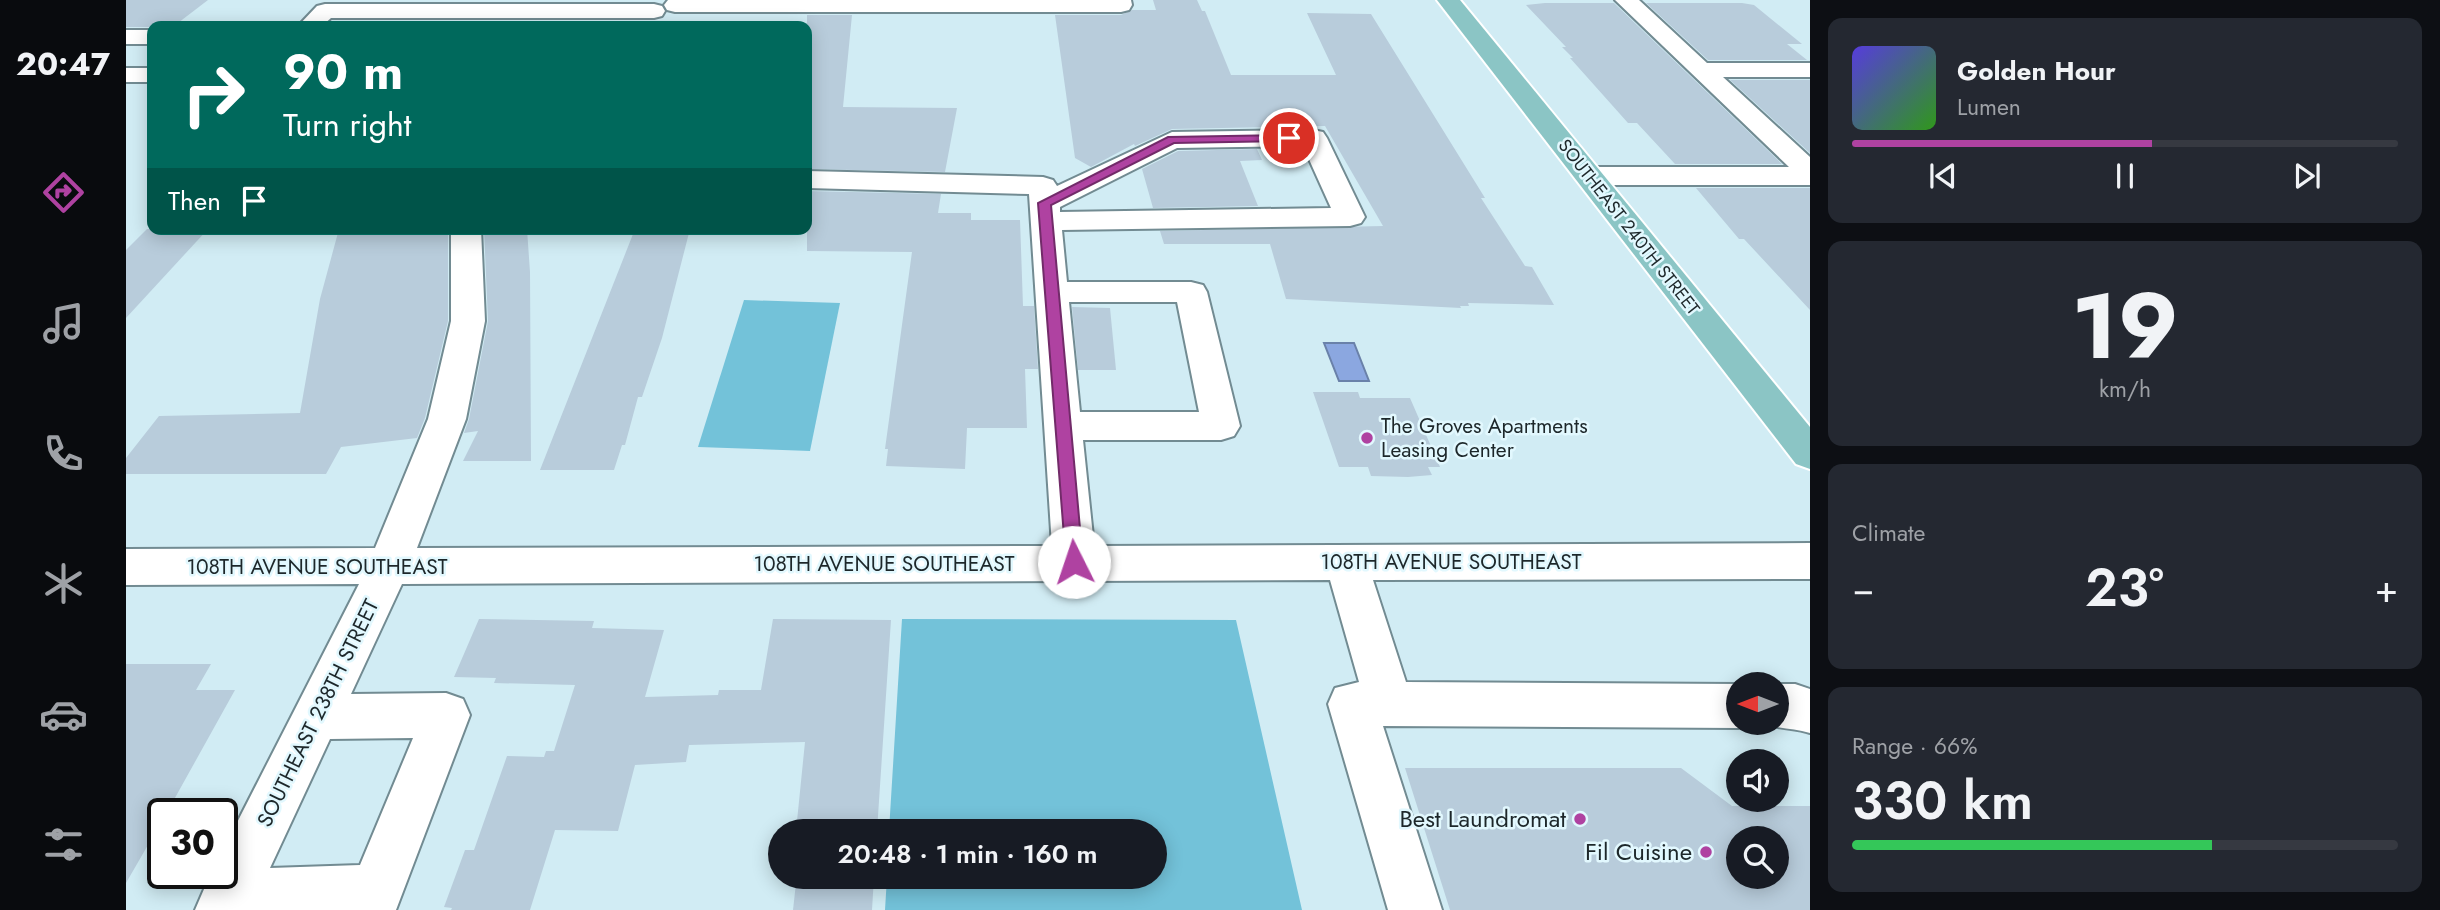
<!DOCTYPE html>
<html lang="en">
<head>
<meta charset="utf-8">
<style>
	body { margin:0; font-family:Jost,sans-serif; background:#242831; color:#f1f3f6; height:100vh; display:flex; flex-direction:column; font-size:26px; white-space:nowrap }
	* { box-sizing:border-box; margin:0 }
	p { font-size:23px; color:#9ea1a6 }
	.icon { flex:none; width:38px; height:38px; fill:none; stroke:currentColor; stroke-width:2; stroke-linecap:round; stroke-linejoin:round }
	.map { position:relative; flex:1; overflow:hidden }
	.side { display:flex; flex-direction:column; gap:18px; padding:18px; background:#0d0f14; width:630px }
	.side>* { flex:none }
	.top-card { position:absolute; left:21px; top:21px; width:665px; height:214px; border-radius:14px; box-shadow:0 4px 18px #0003; background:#00695c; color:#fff; overflow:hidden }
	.needle { width:46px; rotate:270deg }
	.buttons { position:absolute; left:1600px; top:672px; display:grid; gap:14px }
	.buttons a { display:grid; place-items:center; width:63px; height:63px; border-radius:50%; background:#171b24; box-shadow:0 4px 18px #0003; font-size:35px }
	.speed { position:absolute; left:21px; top:798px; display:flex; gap:14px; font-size:35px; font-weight:700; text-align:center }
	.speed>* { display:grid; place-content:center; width:91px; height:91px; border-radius:50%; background:#171b24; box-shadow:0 4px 18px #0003; line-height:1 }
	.speed .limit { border:4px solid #111; border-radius:10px; background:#fff; color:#111 }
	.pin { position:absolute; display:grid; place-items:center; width:60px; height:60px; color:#fff; margin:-30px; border:4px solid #fff; border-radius:50%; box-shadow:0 2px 7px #0007 }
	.me { position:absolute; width:77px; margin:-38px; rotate:356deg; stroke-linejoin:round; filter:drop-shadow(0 0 5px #0008) }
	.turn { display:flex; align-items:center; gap:24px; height:147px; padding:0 21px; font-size:32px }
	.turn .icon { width:91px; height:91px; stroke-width:2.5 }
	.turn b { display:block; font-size:49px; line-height:60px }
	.then { display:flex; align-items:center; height:66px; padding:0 21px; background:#0003; gap:14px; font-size:26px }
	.big { font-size:52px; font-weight:600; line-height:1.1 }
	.side .card { flex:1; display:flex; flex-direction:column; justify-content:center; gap:10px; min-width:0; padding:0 24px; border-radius:14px; background:#242831 }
	.side .dial { align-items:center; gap:0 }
	.dial b { font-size:91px; line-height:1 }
	.song { display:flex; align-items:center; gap:21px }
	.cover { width:84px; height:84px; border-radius:10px; background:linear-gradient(135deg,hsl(250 70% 55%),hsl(110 70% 35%)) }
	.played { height:7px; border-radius:4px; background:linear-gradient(90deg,#af42a1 55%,#363941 55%) }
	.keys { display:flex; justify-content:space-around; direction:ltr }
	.heat { display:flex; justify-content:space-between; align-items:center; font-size:38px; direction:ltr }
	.charge { height:10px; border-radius:5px; background:linear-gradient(90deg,#34c759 66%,#363941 0) }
	.trip { position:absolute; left:642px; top:819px; width:399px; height:70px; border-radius:35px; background:#171b24; box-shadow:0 4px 18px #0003; font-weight:600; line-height:70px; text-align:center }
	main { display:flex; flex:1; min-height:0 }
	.menu { display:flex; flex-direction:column; width:126px; justify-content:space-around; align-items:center; background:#090b0e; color:#9ea1a6 }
	.menu .icon { width:49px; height:49px }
	.menu .current { color:#af42a1 }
	.menu b { font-size:32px; color:#f1f3f6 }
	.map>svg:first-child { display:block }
	.green { fill:#73c2d9 }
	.water { fill:#8ba7e0; stroke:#6a81a9; stroke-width:2 }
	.building { fill:#b8ccdb; fill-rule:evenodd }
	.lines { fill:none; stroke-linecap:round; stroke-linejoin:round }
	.minor-casing { stroke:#728b92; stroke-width:4 }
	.major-casing { stroke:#fff; stroke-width:4 }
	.minor { fill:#fff; fill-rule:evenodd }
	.major { fill:#8bc5c5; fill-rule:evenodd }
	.route { fill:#af42a1; stroke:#722b69; stroke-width:2 }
	.poi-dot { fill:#af42a1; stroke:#e2f8fe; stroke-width:2.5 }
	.labels { text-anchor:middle; stroke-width:5; stroke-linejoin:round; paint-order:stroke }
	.far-street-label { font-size:18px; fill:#1d272a; stroke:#e2f8fe }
	.poi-label { font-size:21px; fill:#1d272a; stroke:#e2f8fe; text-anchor:start }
	.street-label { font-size:21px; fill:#1d272a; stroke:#e2f8fe }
	.near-poi-label { font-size:24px; fill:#1d272a; stroke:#e2f8fe; text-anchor:end }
</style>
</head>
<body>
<main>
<nav class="menu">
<b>20:47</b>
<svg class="icon current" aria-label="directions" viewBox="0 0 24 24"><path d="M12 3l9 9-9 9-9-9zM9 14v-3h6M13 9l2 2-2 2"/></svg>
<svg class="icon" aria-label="music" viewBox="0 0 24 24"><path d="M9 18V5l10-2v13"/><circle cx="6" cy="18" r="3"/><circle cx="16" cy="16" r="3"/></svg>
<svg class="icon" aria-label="phone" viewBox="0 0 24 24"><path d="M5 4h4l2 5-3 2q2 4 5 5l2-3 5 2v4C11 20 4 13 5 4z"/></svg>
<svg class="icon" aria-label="climate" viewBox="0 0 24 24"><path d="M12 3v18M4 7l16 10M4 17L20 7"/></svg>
<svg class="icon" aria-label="car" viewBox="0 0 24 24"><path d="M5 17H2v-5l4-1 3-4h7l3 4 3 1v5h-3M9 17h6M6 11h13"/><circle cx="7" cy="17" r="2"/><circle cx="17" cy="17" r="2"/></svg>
<svg class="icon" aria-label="filters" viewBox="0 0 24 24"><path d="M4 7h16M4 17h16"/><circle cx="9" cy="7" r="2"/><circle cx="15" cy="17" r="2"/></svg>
</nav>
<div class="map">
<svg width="1684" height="910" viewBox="0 0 1684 910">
	<rect width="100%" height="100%" fill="#d1ecf4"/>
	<g class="green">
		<path d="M618 300 714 303 684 451 572 447Z"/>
		<path d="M776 619 1110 620 1176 910H759L761 877H1029V831H763Z"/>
	</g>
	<path class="water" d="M1198 343H1228L1243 381H1213Z"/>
	<g class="building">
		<path d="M0 0H82L48 26 26 27H0Z"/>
		<path d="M1027 0H1071L1076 11H1079L1105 75H1210L1181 13 1245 14 1359 198H1355L1399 266 1406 267 1428 305 1342 303 1343 306H1334L1335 308 1160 299 1144 244H1038L1034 231 1257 226 1199 126 1046 129 1009 146 1008 144 965 167 949 158 929 15H995L1006 10H1030Z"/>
		<path d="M1419 3H1488L1656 164H1549L1511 123H1502L1444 58H1447L1436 47H1440L1400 5Z"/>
		<path d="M1520 3H1616L1628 5 1676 44H1661L1681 60H1582Z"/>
		<path d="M681 15H726L717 107 831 108 819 172 681 169Z"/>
		<path d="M1604 80H1684V153Z"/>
		<path d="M1131 149 1136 160 1114 161 1132 206 1027 208 1016 169 1052 151Z"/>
		<path d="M1570 188H1684V310L1618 239H1613Z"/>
		<path d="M681 191 815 194 812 213H845V220H894L897 306H908L912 369H899L901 428H841L839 469 760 466 762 449H759L786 252 681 251Z"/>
		<path d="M21 229H82L0 318V250Z"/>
		<path d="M213 229H322V321L299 418 291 438 215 447 200 474H0V458L33 416 174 413 194 299Z"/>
		<path d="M358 229H401L404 272 405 461H337L352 431 338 433 343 419 362 321Z"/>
		<path d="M509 229H564L536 338 516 397H512L499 445H496L488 470H414Z"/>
		<path d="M946 307 984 308 990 370H952Z"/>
		<path d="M1187 392H1232L1234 398H1284L1314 467H1302L1306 475 1282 477 1245 476 1242 467H1213Z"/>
		<path d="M353 619 468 621 466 628 538 630 519 697 592 695 593 690H635L647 619 765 620 751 831H670L679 742 563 745 560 762 509 765 492 831 429 830 404 910H325L326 908 318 907 339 850H348L381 756 418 757 420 751H428L449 685 368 683 370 678 328 677Z"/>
		<path d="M0 664H85L70 690H109L40 814H37V819L0 883Z"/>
		<path d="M1279 768H1555L1606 806H1684V910H1324ZM1612 838H1650V877H1612Z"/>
		<path d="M663 877H748L746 910H667L670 883H662Z"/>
	</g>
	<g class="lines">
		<defs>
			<g id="minor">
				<path d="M542 0H1005L1006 5 1003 10 995 12H549L541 10 538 5Z"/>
				<path d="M1489 0H1513L1581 63H1684V77H1597L1684 157V185H1463L1453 182 1449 176 1453 170 1463 167H1663Z"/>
				<path d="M199 4H528L536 6 539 11 536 16 528 18H205L196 26H172L191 6Z"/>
				<rect x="0" y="30" width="26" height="14"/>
				<rect x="0" y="68" width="26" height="14"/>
				<path d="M1187 130 1197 132 1201 138 1239 217 1235 223 1224 226 936 230 941 282H1065L1077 285 1081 292 1114 426 1108 436 1095 440H957L968 546 1684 543V579L1247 580 1280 682 1612 684V723H1626L1612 728 1257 726 1316 910H1262L1202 704 1209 688 1233 682 1204 580 276 584 225 694 320 693 337 699 344 715 270 910H69L85 873H96V852L233 584 0 585V549L249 548 302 419 325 321V229H355L359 321 340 419 291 548 926 546 903 194 681 188V171L917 177 927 180 931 186 1046 132ZM1177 146 1205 208 934 212V207L1051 148ZM943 302H1051L1073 412H954ZM287 738 234 865 144 868 204 739Z"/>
				<path d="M1649 684H1669L1684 689V733C1668 728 1652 729 1636 723H1650Z"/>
			</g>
			<path id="major" d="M1311 0H1334L1684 427V469L1670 464Z"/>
		</defs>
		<use href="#minor" class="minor-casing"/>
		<use href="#major" class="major-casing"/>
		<use href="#minor" class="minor"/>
		<use href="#major" class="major"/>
	</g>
	<path class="route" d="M1163 135 1169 138 1167 141 1048 143 925 205 957 562 955 567 948 570 942 567 940 562 912 203 1042 137Z"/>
	<g class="poi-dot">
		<circle cx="1241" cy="438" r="7"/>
		<circle cx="1454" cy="819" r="7"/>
		<circle cx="1580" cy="852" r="7"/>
	</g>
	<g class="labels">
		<g class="far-street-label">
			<text transform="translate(1503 227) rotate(52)" y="6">SOUTHEAST 240TH STREET</text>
		</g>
		<g class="poi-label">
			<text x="1255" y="433">The Groves Apartments<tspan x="1255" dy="24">Leasing Center</tspan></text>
		</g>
		<g class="street-label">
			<text x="1325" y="569">108TH AVENUE SOUTHEAST</text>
			<text x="758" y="571">108TH AVENUE SOUTHEAST</text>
			<text x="191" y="574">108TH AVENUE SOUTHEAST</text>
			<text transform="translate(192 713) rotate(-64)" y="7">SOUTHEAST 238TH STREET</text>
		</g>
		<g class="near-poi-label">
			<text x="1440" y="827">Best Laundromat</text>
			<text x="1566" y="860">Fil Cuisine</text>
		</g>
	</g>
</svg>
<div class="buttons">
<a><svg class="needle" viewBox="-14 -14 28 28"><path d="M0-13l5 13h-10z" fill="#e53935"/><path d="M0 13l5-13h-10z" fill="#9ea1a6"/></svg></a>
<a><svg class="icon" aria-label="sound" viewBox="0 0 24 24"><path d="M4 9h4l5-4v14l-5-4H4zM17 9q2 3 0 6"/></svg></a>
<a><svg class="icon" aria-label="search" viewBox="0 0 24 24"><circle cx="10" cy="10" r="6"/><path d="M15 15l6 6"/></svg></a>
</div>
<div class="speed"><div class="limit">30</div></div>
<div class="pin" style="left:1163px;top:138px;background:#d93025"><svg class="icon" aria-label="arrive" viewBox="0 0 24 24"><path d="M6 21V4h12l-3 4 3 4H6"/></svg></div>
<svg class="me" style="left:948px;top:562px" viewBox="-20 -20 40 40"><circle r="19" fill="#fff"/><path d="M0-13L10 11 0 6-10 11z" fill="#af42a1"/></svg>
<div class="trip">20:48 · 1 min · 160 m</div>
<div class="top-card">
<div class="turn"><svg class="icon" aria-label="right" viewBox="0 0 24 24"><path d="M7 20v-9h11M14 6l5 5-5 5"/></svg><div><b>90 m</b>Turn right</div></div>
<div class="then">Then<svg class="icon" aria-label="arrive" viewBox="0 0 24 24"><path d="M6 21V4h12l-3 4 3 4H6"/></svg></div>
</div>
</div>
<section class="side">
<div class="card">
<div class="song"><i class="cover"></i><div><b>Golden Hour</b><p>Lumen</p></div></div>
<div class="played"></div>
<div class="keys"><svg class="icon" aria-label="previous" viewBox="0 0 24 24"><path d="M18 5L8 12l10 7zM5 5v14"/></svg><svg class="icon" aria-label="pause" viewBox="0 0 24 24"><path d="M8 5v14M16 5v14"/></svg><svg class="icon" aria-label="next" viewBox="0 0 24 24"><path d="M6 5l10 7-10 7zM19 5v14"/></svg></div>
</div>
<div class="card dial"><b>19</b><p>km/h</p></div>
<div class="card"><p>Climate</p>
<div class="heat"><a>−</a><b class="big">23°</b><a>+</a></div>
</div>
<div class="card"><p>Range · 66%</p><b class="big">330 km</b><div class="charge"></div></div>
</section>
</main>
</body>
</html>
